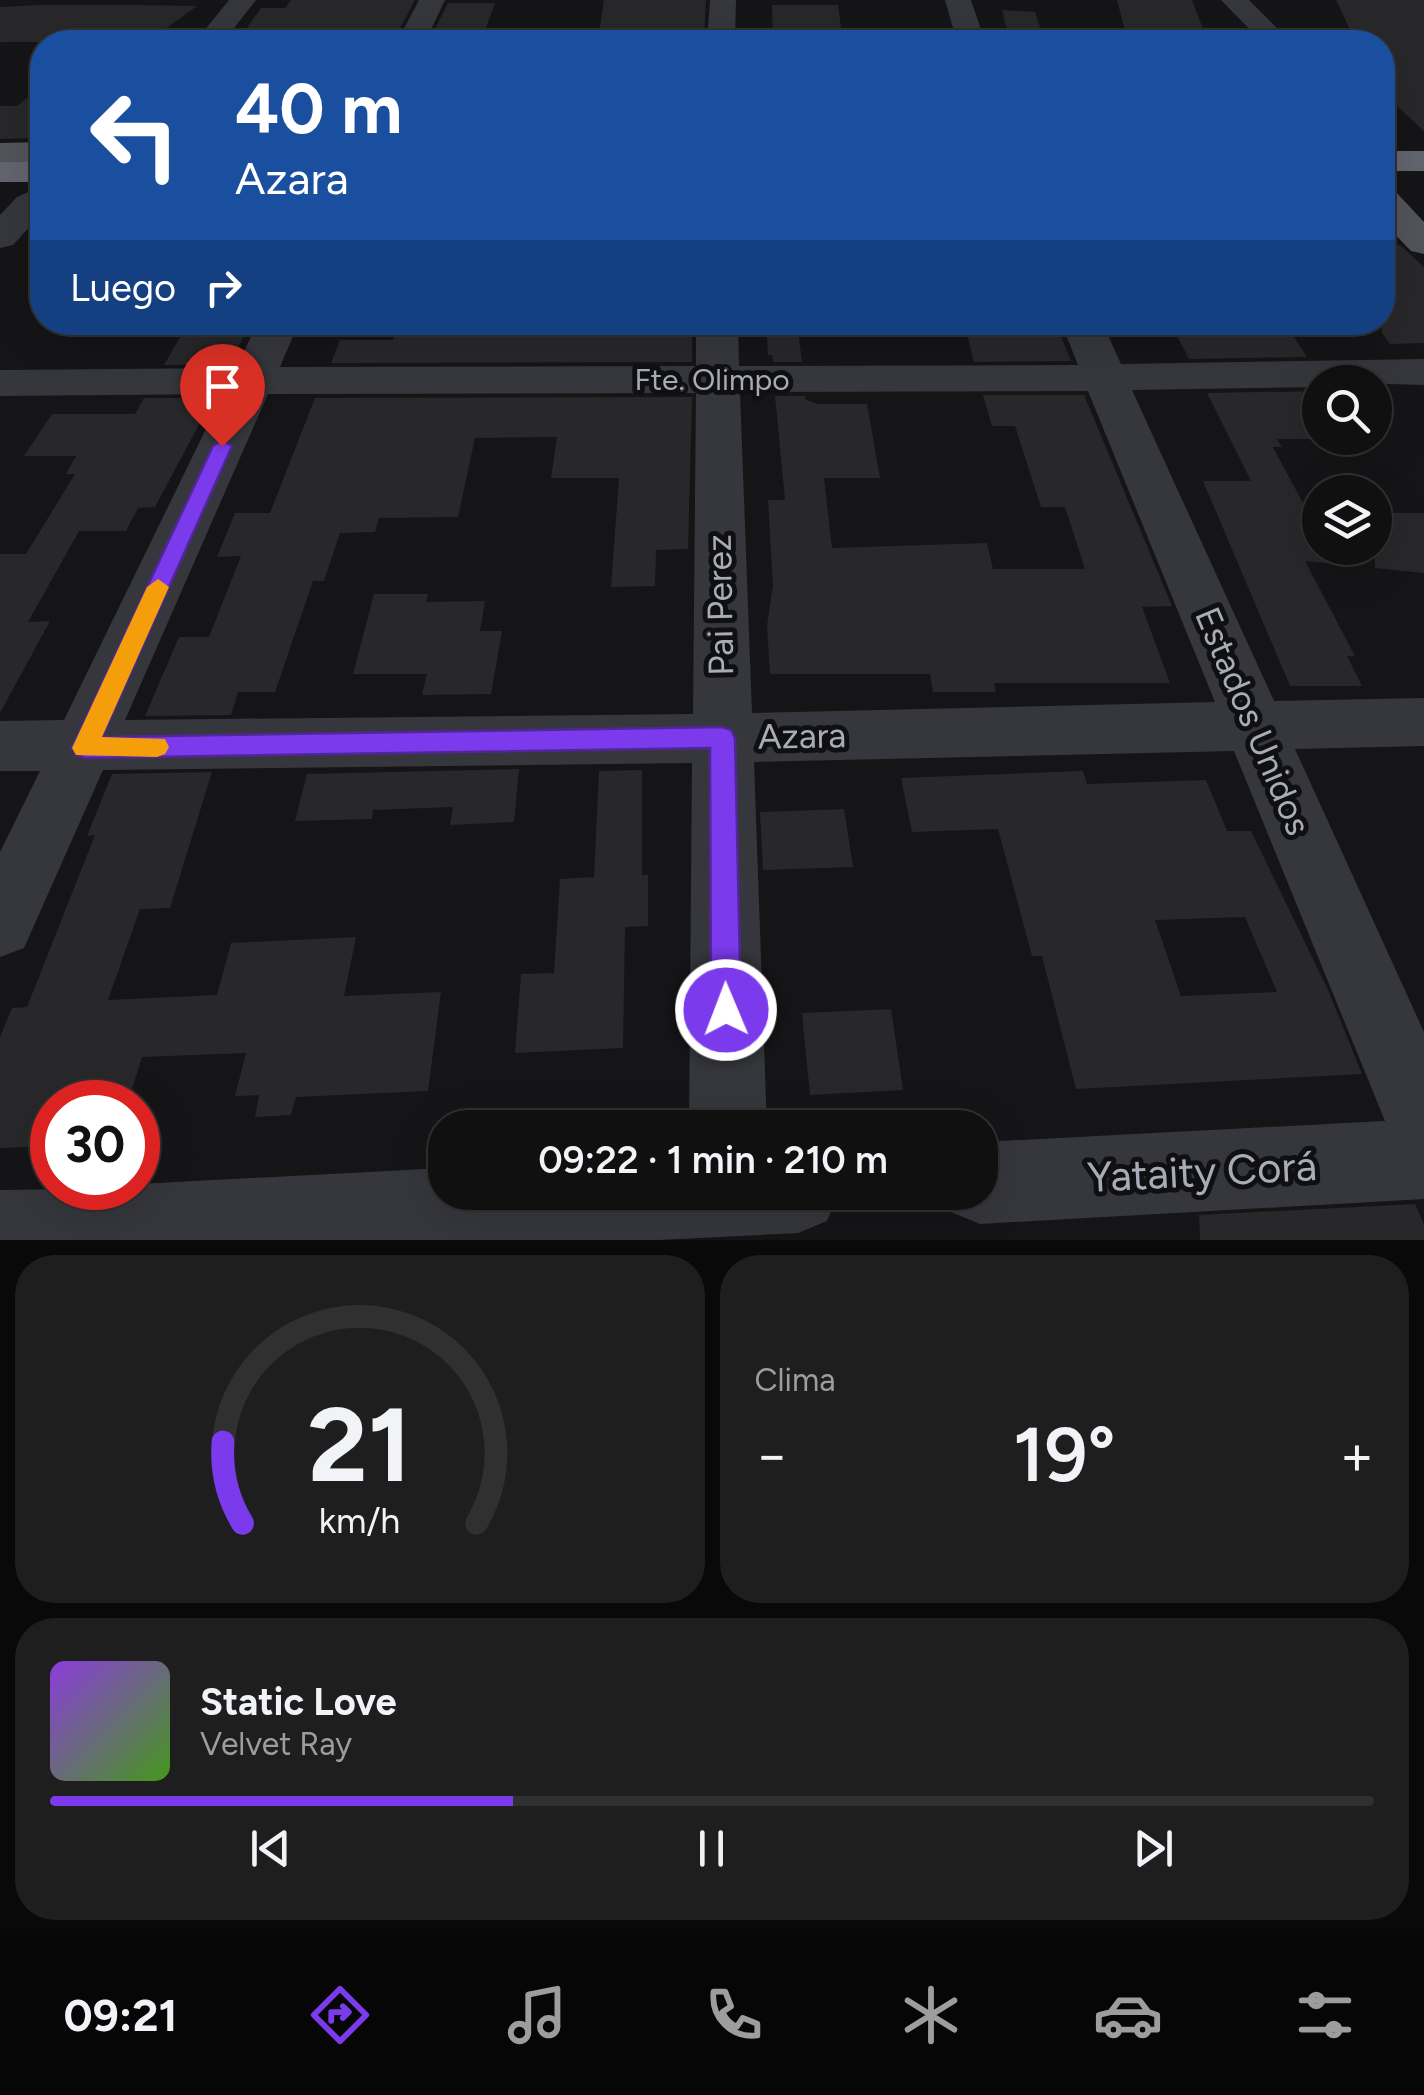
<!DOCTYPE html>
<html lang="es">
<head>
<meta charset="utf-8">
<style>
	body { margin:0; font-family:Figtree,sans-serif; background:#1e1e1f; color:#f1f3f6; height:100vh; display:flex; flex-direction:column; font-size:38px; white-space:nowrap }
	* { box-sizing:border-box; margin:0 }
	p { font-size:32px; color:#9c9d9f }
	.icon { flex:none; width:55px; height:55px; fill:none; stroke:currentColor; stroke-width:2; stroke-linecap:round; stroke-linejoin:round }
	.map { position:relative; height:1240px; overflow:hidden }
	.sheet { display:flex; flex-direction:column; gap:15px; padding:15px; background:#090909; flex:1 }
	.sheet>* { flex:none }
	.banner { position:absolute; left:30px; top:30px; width:1365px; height:305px; border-radius:40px; box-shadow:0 10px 40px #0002,0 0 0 2px #303031; background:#1a4fa0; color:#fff; overflow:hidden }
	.controls { position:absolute; left:1302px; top:365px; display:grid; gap:20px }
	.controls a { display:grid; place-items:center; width:90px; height:90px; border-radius:50%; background:#101011; box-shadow:0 10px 40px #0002,0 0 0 2px #303031; font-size:50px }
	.speed { position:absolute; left:30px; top:1080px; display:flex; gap:20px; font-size:50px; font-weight:700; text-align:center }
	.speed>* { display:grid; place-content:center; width:130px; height:130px; border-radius:50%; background:#101011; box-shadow:0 10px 40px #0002,0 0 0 2px #303031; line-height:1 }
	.speed .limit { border:15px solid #d22; background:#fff; color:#111 }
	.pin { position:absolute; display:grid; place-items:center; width:85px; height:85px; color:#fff; margin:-102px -42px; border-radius:50% 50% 50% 0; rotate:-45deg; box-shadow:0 0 10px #0007 }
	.pin .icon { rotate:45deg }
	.me { position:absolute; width:110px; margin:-55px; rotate:359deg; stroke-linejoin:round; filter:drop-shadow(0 0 8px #0008) }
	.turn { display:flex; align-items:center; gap:35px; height:210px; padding:0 40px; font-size:45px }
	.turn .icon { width:130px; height:130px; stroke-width:2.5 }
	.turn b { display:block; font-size:70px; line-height:85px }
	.then { display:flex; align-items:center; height:95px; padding:0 40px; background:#0003; gap:20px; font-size:38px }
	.big { font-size:75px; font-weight:600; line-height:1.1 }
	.sheet .widget { flex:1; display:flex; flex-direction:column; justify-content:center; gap:15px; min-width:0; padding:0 35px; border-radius:40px; background:#1e1e1f }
	.sheet .dial { align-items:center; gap:0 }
	.dial svg { height:260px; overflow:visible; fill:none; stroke:#303031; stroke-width:7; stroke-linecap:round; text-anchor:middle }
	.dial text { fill:#f1f3f6; stroke:none }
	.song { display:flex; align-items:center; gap:30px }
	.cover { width:120px; height:120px; border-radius:15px; background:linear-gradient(135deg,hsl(270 70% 55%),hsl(100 70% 35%)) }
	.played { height:10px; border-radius:5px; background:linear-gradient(90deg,#7c3aed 35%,#303031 35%) }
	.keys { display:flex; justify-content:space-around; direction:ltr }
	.heat { display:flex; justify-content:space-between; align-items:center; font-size:55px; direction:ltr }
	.sheet .tiles { flex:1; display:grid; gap:15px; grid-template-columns:1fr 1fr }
	.widget:last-child { grid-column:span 2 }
	.trip { position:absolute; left:428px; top:1110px; width:570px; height:100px; border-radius:40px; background:#101011; box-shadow:0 10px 40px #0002,0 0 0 2px #303031; font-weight:600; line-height:100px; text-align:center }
	.dock { display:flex; height:160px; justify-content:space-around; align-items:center; background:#060607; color:#9c9d9f }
	.dock .icon { width:70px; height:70px }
	.dock .selected { color:#7c3aed }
	.dock b { font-size:45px; color:#f1f3f6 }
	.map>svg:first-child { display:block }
	.building { fill:#28282b; fill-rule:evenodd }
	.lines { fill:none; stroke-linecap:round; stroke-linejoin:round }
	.minor { fill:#36373c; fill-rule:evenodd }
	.major { fill:#52545b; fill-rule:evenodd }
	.highway { fill:#62656d; fill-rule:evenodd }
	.route { fill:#7c3aed; stroke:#51269a; stroke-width:2.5 }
	.slow { fill:#f59e0b }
	.labels { text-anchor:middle; stroke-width:10; stroke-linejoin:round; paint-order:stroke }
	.far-street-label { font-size:30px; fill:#a7acb7; stroke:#101012 }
	.street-label { font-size:35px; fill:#a7acb7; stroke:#101012 }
	.near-street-label { font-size:42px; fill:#a7acb7; stroke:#101012 }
</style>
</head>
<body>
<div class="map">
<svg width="1424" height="1240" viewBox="0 0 1424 1240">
	<rect width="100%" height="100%" fill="#151517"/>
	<g class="building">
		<path d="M291 0H415L397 34H383L380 40H238L261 8H285Z"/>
		<path d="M604 0H706L704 42H598Z"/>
		<path d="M1117 0H1192L1207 39 1168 37 1170 42H1128Z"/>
		<path d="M1336 0H1424V131L1382 92V42H1356Z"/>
		<path d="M448 3H495L481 42H443L446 33H433Z"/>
		<path d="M40 5H142L197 6 147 42H0V7Z"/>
		<path d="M772 5H838L843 42 773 41Z"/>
		<path d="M1002 10 1035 12 1045 42H1010Z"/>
		<path d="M42 86V138L0 139V106H17Z"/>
		<path d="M1382 245H1400L1424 267V343L1390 344 1382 333Z"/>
		<path d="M692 322V362L331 363 340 340H393L396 332 461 331 463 323Z"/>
		<path d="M766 322H797L802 362H773L772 355H768Z"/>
		<path d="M964 322H1055L1071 361 974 362Z"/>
		<path d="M1170 322H1284L1307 357 1189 359Z"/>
		<path d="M185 329H247L230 364 164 365Z"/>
		<path d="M1320 391V439H1277L1282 447H1273L1320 535V548H1327L1336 564 1305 561 1355 656H1347L1362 686H1290L1203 481H1251L1207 393Z"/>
		<path d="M983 395H1084L1172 606 1142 607 1170 683H994L996 692H933L930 674H770L767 626 773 585 768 500H785L775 396H805L806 400 818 404H867L880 478H824L832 548 987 543 993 569H1085L1065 507H1041L1015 426H992Z"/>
		<path d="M692 397 688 549 656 550 655 586 611 587 619 478H551L557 437 475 438 458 517 379 518 375 532 340 533 324 581H313L275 692H238L231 715 145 716 179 637H209L241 556 217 557 235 513H270L315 398Z"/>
		<path d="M144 398H213L155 507 138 508 126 531H79L28 622 50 621 0 713V554H26L75 474H66L76 456H24L52 414H135Z"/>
		<path d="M1375 513H1424V573L1375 568Z"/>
		<path d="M374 594H428L426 602 485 601 480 631H502L491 694 422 695 427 674H353Z"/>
		<path d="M519 769 514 822 450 825 453 807 373 810 372 819 295 821 307 774Z"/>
		<path d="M642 770V875H648V926L625 927 623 1048 515 1053 521 974 554 973 560 879 594 877 599 771Z"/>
		<path d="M1083 771 1087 784 1206 780 1227 831H1251L1328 990 1362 1074 1076 1089 1042 956H1032L998 829 912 832 901 778ZM1245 917 1277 992 1181 996 1155 920Z"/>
		<path d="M212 772 170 908 140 909 108 1000 217 995 231 943 356 937 344 996 441 992 428 1091 296 1097 291 1115 255 1117 259 1095 235 1096 246 1053 142 1057 128 1102H52V1146L0 1148V1037L12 1008 27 1007 95 835 87 836 112 774Z"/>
		<path d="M844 809 853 867 763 870 760 812Z"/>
		<path d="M891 1009 903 1090 810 1095 802 1013Z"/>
		<path d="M1415 1204 1424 1224V1240H1200L1199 1215Z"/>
	</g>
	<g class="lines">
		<g class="minor">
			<path d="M229 0H256L223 42H195Z"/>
			<path d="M419 0H445L425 42H397Z"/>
			<path d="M710 0H736L735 42H707Z"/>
			<path d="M945 0H971L985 42H957Z"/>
			<path d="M1221 0H1249L1291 42H1262Z"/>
			<path d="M42 186V213L13 245 0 248V215L17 197Z"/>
			<path d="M258 322H299L280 367 696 366V322H738L739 366 1078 365 1061 322H1102L1121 364 1424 359V385L1320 382V387L1132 390 1274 701 1424 698V746L1295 749 1424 1032V1199L980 1224 951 1212 943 1192H980V1142L1385 1121 1234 751 754 762 767 1128H689L692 763 103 770 24 948 0 957V852L40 771H0V721L64 720 223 394 0 396V370L236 368ZM1088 391 1215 702 752 713 740 392ZM696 393 693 714 125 720 268 394Z"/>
			<path d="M445 1168V1192H839L827 1221 798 1233 658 1240H0V1190L138 1188V1184Z"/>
		</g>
		<g class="major">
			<path d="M42 142V162L0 163V143Z"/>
			<path d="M1382 188 1395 191 1424 222V254L1411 251 1382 221Z"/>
		</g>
		<g class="highway">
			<rect x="1382" y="151" width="42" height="20"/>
			<rect x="0" y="162" width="42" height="20"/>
		</g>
	</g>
	<path class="route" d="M222 440 232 446 102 737 722 727 731 730 735 738 741 1010 737 1021 726 1025 716 1021 711 1010 710 748 85 758 76 755 72 748 213 446Z"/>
	<path class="slow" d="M158 579 169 587 102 737 165 739 169 747 165 754 157 757 76 755 72 748 147 587Z"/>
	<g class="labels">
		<g class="far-street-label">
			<text x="712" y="390">Fte. Olimpo</text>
		</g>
		<g class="street-label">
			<text transform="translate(720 605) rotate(-91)" y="12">Pai Perez</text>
			<text transform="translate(1253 721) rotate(67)" y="12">Estados Unidos</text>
			<text transform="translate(802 736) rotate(-1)" y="12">Azara</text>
		</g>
		<g class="near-street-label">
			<text transform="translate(1202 1171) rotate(-3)" y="15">Yataity Corá</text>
		</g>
	</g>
</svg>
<div class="controls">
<a><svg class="icon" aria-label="search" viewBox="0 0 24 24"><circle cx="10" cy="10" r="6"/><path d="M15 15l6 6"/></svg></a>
<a><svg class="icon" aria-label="layers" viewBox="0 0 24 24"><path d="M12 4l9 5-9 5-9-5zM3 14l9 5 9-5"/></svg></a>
</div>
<div class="speed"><div class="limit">30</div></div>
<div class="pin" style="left:222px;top:446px;background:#d93025"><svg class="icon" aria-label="arrive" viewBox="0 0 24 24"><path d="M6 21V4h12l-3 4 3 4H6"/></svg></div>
<svg class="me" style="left:726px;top:1010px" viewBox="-20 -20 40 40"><circle r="17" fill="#7c3aed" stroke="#fff" stroke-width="3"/><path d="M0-11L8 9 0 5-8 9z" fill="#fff"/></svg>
<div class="trip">09:22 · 1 min · 210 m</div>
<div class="banner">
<div class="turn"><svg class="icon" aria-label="left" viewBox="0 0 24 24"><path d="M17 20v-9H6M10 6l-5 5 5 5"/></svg><div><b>40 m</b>Azara</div></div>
<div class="then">Luego<svg class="icon" aria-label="right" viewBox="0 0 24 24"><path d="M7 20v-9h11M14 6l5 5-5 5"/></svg></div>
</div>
</div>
<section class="sheet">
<div class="tiles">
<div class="widget dial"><svg viewBox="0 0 100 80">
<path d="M14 69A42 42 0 1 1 86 69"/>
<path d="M14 69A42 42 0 0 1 8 44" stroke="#7c3aed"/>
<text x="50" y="56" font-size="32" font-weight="700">21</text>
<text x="50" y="72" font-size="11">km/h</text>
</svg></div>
<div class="widget"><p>Clima</p>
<div class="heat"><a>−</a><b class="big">19°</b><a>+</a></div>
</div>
<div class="widget">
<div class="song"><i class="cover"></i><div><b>Static Love</b><p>Velvet Ray</p></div></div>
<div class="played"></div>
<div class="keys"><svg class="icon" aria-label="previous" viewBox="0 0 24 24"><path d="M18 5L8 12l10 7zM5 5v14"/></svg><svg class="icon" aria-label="pause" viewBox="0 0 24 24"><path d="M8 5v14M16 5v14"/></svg><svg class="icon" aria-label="next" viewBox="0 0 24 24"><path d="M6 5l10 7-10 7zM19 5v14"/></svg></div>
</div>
</div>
</section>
<nav class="dock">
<b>09:21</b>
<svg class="icon selected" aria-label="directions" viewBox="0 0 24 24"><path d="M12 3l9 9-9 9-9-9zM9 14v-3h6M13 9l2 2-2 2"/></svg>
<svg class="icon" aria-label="music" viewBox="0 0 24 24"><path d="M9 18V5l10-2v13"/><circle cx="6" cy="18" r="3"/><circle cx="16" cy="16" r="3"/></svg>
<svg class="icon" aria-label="phone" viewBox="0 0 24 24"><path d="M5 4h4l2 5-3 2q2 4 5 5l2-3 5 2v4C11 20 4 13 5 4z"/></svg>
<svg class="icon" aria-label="climate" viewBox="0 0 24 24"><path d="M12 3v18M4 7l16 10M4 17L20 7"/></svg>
<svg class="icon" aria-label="car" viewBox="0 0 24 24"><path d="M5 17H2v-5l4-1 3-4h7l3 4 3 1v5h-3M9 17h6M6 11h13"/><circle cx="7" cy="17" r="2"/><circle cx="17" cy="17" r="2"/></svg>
<svg class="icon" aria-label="filters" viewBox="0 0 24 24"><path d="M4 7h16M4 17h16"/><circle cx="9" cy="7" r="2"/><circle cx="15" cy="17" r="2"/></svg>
</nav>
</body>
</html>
